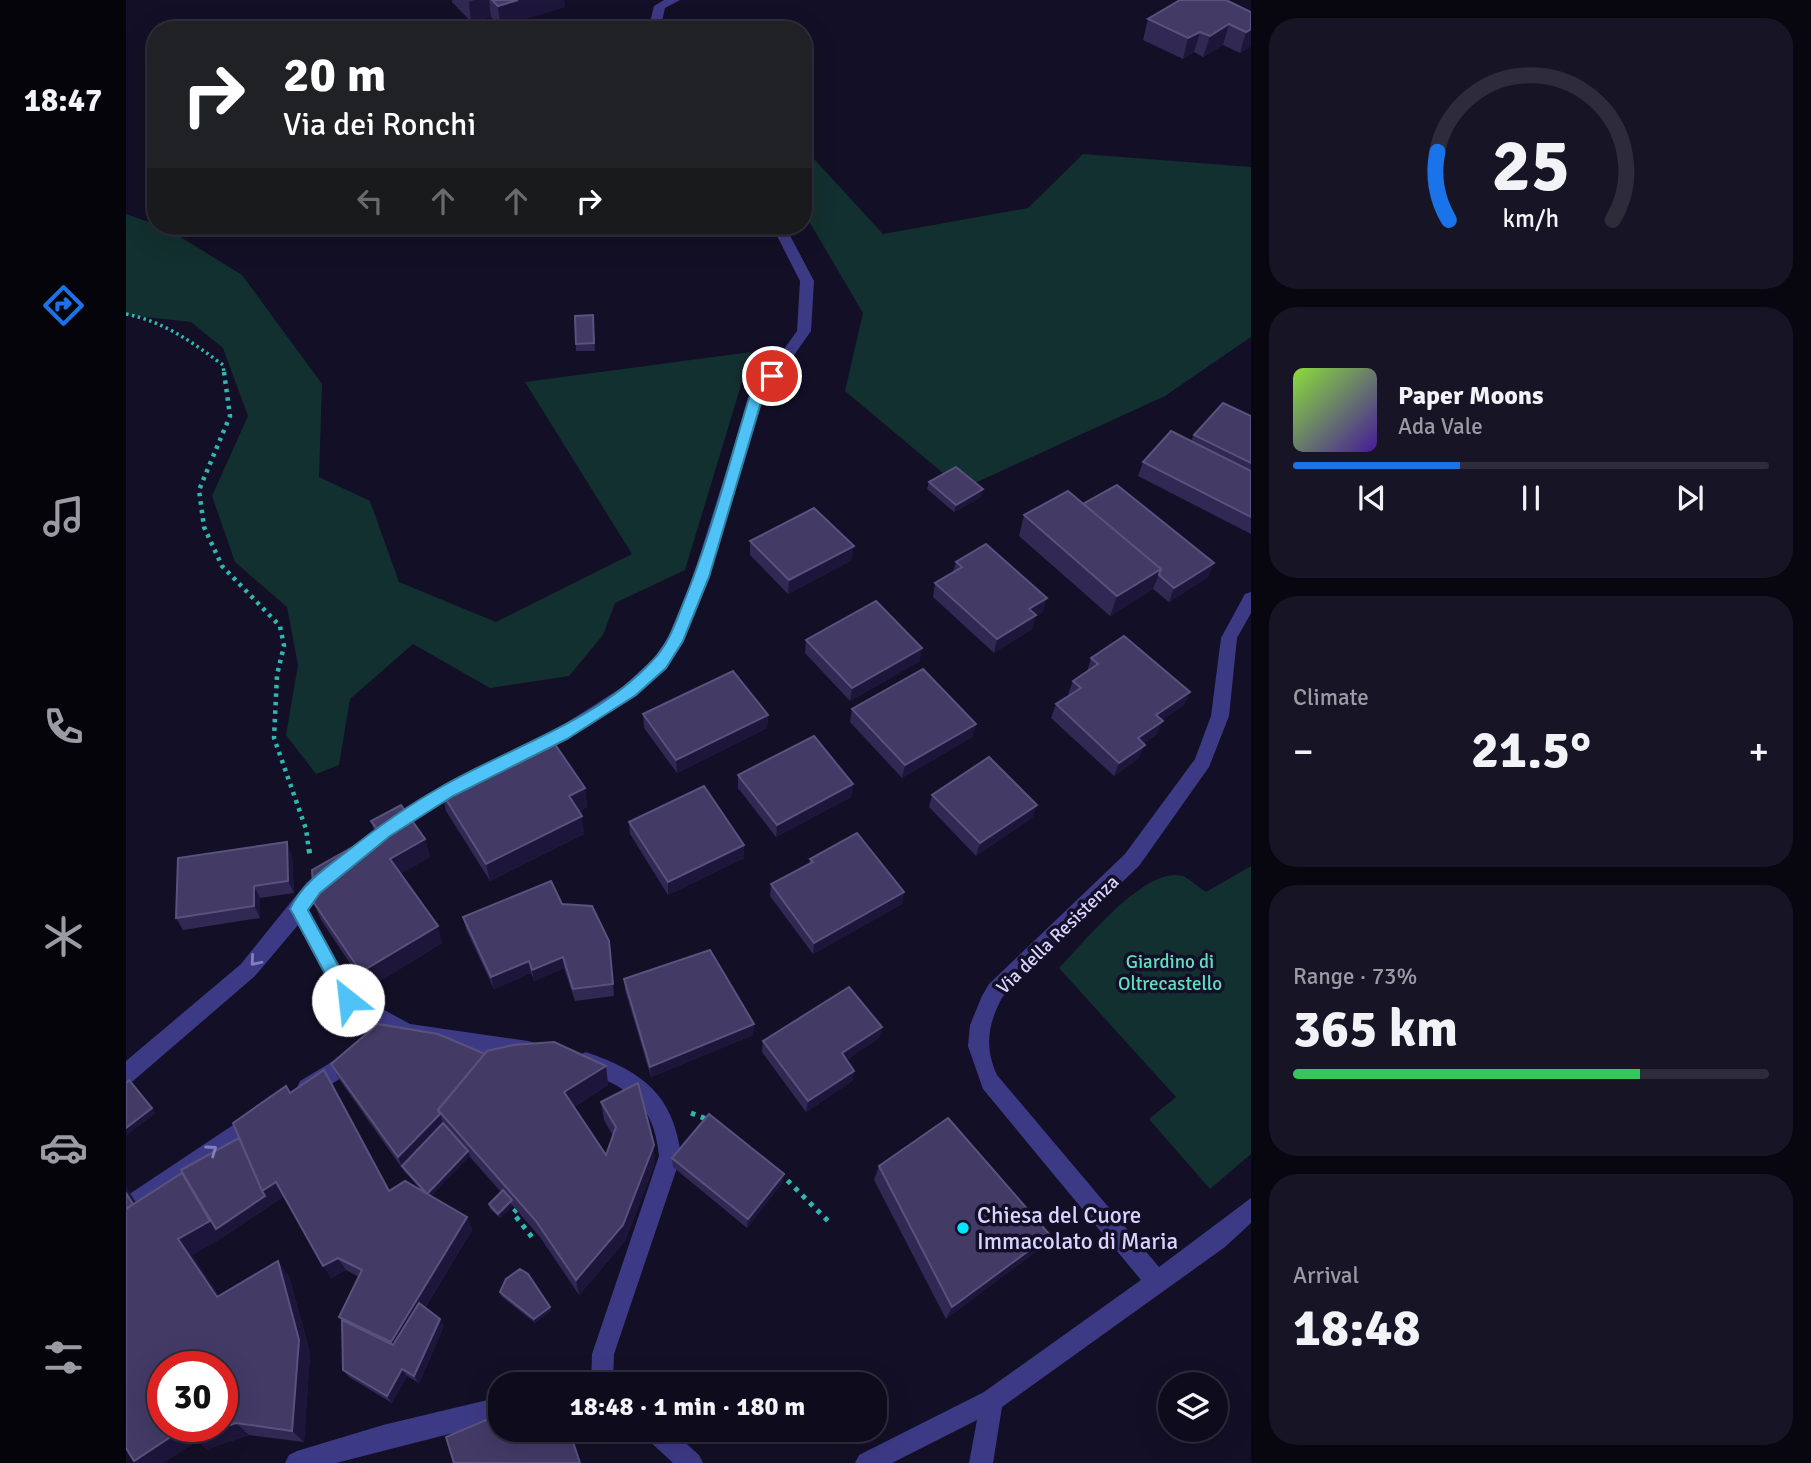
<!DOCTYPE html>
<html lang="en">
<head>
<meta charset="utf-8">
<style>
	body { margin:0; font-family:Signika,sans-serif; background:#171425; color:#f1f3f6; height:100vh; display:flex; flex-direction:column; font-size:26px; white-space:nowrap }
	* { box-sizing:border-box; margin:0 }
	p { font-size:23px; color:#9b9ba3 }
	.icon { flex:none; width:38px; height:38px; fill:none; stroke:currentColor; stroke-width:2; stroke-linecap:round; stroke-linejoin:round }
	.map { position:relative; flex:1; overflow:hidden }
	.side { display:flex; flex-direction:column; gap:18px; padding:18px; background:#08060f; width:560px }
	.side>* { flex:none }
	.banner { position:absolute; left:21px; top:21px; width:665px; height:214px; border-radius:28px; box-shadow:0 7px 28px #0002,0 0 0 2px #2e2b3b; background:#202124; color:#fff; overflow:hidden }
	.tools { position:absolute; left:1032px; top:1372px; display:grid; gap:14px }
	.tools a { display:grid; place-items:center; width:70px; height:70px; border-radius:50%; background:#0e0b1c; box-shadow:0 7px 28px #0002,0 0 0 2px #2e2b3b; font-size:35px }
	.speed { position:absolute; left:21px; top:1351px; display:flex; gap:14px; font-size:35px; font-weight:700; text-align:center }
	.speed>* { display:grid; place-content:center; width:91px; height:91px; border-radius:50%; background:#0e0b1c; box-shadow:0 7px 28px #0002,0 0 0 2px #2e2b3b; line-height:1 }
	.speed .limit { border:10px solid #d22; background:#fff; color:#111 }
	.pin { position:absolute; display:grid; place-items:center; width:60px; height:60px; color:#fff; margin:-30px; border:4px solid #fff; border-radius:50%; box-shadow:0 2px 7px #0007 }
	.me { position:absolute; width:77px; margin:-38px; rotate:331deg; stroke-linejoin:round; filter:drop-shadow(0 0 5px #0008) }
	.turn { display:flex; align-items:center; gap:24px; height:147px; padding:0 21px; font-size:32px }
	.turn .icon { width:91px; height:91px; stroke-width:2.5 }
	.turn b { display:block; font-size:49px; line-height:60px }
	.lanes { display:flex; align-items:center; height:66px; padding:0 21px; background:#0003; justify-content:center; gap:35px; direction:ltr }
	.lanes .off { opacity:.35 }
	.big { font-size:52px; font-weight:700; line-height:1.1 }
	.side .tile { flex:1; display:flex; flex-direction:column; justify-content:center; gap:10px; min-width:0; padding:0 24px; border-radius:28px; background:#171425 }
	.side .dial { align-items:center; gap:0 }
	.dial svg { height:182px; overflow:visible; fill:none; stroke:#2e2b3b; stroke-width:7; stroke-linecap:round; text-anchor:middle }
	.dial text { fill:#f1f3f6; stroke:none }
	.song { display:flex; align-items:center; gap:21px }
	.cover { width:84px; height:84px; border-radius:10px; background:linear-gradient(135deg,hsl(90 70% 55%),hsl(260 70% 35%)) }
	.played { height:7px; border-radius:4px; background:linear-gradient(90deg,#1a73e8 35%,#2e2b3b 35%) }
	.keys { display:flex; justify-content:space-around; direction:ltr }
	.heat { display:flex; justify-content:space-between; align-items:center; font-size:38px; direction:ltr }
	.charge { height:10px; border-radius:5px; background:linear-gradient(90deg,#34c759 73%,#2e2b3b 0) }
	.trip { position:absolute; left:362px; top:1372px; width:399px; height:70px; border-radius:28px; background:#0e0b1c; box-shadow:0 7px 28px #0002,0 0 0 2px #2e2b3b; font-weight:700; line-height:70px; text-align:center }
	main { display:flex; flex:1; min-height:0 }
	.tab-bar { display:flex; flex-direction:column; width:126px; justify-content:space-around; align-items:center; background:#06040b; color:#9b9ba3 }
	.tab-bar .icon { width:49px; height:49px }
	.tab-bar .selected { color:#1a73e8 }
	.tab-bar b { font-size:32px; color:#f1f3f6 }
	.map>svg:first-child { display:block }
	.green { fill:#12302f }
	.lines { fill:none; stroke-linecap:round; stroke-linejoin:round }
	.path-far2 { stroke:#2fb8b0; stroke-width:3.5; stroke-dasharray:2.5 3.5; stroke-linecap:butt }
	.path-far1 { stroke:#2fb8b0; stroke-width:4.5; stroke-dasharray:3.5 5; stroke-linecap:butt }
	.path { stroke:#2fb8b0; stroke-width:5; stroke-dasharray:4.5 6; stroke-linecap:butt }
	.minor { fill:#3d3a85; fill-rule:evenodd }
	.wall { fill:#312854 }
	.shaded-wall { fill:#1d163a }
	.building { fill:#433a66; stroke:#5a527e; stroke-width:2 }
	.oneway { stroke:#837fbc }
	.route { fill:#4fc3f7; stroke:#337fa1; stroke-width:2 }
	.poi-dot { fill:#00e5ff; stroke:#130f26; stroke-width:2.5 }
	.labels { text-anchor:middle; stroke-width:7; stroke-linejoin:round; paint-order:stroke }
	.street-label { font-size:19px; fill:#d9d4ff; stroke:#130f26 }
	.park-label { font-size:19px; fill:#5fe0c0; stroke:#130f26 }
	.near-poi-label { font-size:23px; fill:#d9d4ff; stroke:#130f26; text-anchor:start }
</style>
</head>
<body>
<main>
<nav class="tab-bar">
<b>18:47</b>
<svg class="icon selected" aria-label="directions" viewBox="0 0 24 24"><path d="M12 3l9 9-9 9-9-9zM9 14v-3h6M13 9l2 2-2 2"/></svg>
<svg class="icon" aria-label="music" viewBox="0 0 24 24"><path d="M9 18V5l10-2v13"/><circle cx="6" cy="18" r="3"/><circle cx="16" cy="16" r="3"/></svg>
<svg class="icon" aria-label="phone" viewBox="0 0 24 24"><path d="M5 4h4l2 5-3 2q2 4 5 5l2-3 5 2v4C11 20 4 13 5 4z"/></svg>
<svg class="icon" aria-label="climate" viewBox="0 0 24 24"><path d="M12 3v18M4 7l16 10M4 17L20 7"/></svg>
<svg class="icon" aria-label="car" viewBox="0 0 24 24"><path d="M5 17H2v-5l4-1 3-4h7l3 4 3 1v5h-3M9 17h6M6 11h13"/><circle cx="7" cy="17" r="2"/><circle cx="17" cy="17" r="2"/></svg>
<svg class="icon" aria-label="filters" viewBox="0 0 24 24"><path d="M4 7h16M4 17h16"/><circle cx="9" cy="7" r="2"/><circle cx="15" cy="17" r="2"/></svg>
</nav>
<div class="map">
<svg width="1125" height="1463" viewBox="0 0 1125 1463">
	<rect width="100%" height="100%" fill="#130f26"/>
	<g class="green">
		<path d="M677 147 757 234 902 208 957 154 1125 167V337L1039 396 836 489 719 391 737 313 677 211Z"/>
		<path d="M0 214 40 228 116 275 196 384 193 477 244 501 273 582 370 622 506 554 399 382 625 352 559 570 489 603 477 635 443 676 364 688 287 644 224 699 213 765 190 774 160 735 172 665 161 607 109 562 86 496 122 416 97 348 65 322 0 315Z"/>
		<path d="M1125 866V1154L1084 1189 1023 1119 1050 1097 933 968C958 943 1019 865 1057 876 1064 879 1073 888 1080 892Z"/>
	</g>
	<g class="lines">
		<path class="path-far2" d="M0 314C39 322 66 342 97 365L98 373"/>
		<path class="path-far1" d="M98 372 104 416 73 490 78 527 96 566 154 626 158 646 151 675 148 738 180 829 183 851"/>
		<g class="path">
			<path d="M183 849 184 856"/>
			<path d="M565 1113 583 1120"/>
			<path d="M654 1173 702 1221"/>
			<path d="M391 1209 387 1213 409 1241"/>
		</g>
		<g class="minor">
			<path d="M538 0H554L539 8 534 30H522L528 6Z"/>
			<path d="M646 226H659L688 281 685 331 637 399 583 577 555 646 540 668 510 696 441 740 328 796 271 832 265 835 259 832 256 827 259 822 316 786 429 730 498 686 528 658 542 638 567 577 623 398 671 331 674 281Z"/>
			<path d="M1125 592V613L1111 638 1103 716 1083 767 1013 866 877 996C862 1023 858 1047 871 1075L1033 1267 1125 1198V1223L1099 1247 876 1407 867 1463H843L851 1420 766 1463H729L733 1455 858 1392 1015 1280 857 1089 842 1046 844 1025 856 996 863 984 999 854 1069 759 1085 716 1095 638 1119 594Z"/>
			<path d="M204 867 211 869 213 875C208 885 192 898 183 910L229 994 284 1024 402 1041 409 1043 412 1050 409 1057 402 1059 281 1042 215 1006 172 925 129 976 7 1081 0 1084V1061L115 964 181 882Z"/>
			<path d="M229 1048 236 1051 239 1058 236 1065 188 1095 181 1098 174 1095 171 1088 174 1081Z"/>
			<path d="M460 1052C516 1071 548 1095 555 1156L488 1354 487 1384H465L466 1354 533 1156C528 1101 500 1087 453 1069L450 1062 453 1055Z"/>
			<path d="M131 1109 138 1112 141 1119 138 1126 18 1211 10 1214 2 1211 0 1201 2 1195Z"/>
			<path d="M374 1397V1421L210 1463H159L163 1455 171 1451 257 1425Z"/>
			<path d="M516 1430H545L573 1455 577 1463H547L520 1438Z"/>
		</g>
	</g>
	<g class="wall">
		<path d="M326 0H438L439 7 374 26 365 17 345 22 326 2Z"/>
		<path d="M1125 12V46L1114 53 1097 45 1077 57 1068 52 1057 59 1017 40 1022 19Z"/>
		<path d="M467 315 469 351H450L449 316Z"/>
		<path d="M1125 416V534L1012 476 1017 462 1065 441 1068 435Z"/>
		<path d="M803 482 855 497 828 512 801 489Z"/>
		<path d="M957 504 1088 563 1082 577 1043 602 1027 589 984 616 893 536 898 515Z"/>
		<path d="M624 541 726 560 662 594 624 555Z"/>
		<path d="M830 562 917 612 910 616 906 629 868 653 807 597 809 583 827 572Z"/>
		<path d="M680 640 794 661 724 701 679 653Z"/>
		<path d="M965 658 1064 692 1058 705 1036 720 1031 734 1018 743 1013 758 988 776 925 718 930 704 944 695 942 694 947 681 961 672Z"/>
		<path d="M726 709 850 724 846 737 776 778 724 722Z"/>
		<path d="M517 714 642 715 641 728 551 773 518 728Z"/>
		<path d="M612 775 727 784 725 797 650 837 612 788Z"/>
		<path d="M459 788 461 807 453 811 458 834 364 881 320 811 316 793Z"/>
		<path d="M806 795 907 817 850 856 803 807Z"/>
		<path d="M245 821 299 839 304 857 274 874 316 943 241 989 195 920 188 903 249 834Z"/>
		<path d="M503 822 618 845V858L542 895 504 834Z"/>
		<path d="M166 855 168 893 134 898V918L57 930 50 918Z"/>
		<path d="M684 859 778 892 776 904 687 954 644 896 645 884 683 864Z"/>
		<path d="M436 904 483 941 488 996 449 1001 438 968 408 981 405 973 368 989 340 929 337 917Z"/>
		<path d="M498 979 628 1024 627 1035 525 1077 499 990Z"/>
		<path d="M756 1027 753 1038 720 1060 728 1071 726 1081 680 1112 636 1052 637 1041Z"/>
		<path d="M359 1054 480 1066 482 1085 448 1107 480 1155 487 1136 478 1120 475 1102 529 1163 499 1241 453 1295 414 1237 387 1206 374 1218 364 1209 363 1204 375 1192 343 1156 305 1196 341 1217 346 1230 299 1308 318 1326 293 1383 281 1376 266 1403 223 1377 217 1370 216 1320 213 1317 233 1277 220 1270 205 1278 158 1196 97 1237 66 1255 93 1296 163 1276 184 1353 178 1442 123 1435 81 1449 71 1441 37 1463H12L8 1461 0 1448V1187L10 1202 113 1138 164 1093 263 1191H296L278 1171 213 1079 205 1064Z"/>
		<path d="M546 1158 658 1174 656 1183 621 1228 547 1167Z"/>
		<path d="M753 1166 924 1235 916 1247 820 1319 748 1180Z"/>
		<path d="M374 1292 424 1307 425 1311 409 1323 375 1296Z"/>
	</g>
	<g class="shaded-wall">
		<path d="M349 0H363L365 17 345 22 343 2Z"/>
		<path d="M392 0H438L439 7 374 26 372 6Z"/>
		<path d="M1103 24 1097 45 1077 57 1084 36Z"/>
		<path d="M1125 29V46L1114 53 1120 32Z"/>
		<path d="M1074 32 1068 52 1057 59 1062 38Z"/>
		<path d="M857 489 855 497 828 512 830 505Z"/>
		<path d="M728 546 726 560 662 594 663 580Z"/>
		<path d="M1088 563 1082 577 1043 602 1048 588Z"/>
		<path d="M1035 569 1027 589 984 616 991 596Z"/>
		<path d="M921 598 917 612 910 616 906 629 868 653 871 639 903 609Z"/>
		<path d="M796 648 794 661 724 701 726 688Z"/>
		<path d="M1064 692 1058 705 1025 728 1030 715Z"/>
		<path d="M642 715 641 728 551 773 550 760Z"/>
		<path d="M1037 721 1031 734 1006 751 1012 738Z"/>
		<path d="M850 724 846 737 776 778 779 765Z"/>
		<path d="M1019 745 1013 758 988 776 993 763Z"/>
		<path d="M727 784 725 797 650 837 651 825Z"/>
		<path d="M459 788 461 807 445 814 443 796Z"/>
		<path d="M911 805 907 817 850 856 854 843Z"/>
		<path d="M456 816 458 834 364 881 360 864Z"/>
		<path d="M299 839 304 857 269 877 264 859Z"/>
		<path d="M161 842 166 855 168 893 162 881Z"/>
		<path d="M618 845V858L542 895V882Z"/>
		<path d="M128 886 134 898V918L128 906Z"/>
		<path d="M778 892 776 904 687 954 688 943Z"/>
		<path d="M312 926 316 943 241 989 235 972Z"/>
		<path d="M437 957 438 968 408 981 406 970Z"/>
		<path d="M403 961 405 973 368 989 365 977Z"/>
		<path d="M628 1024 627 1035 525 1077 524 1067Z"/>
		<path d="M756 1027 753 1038 714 1064 716 1053Z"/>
		<path d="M480 1066 482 1085 441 1111 438 1092Z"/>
		<path d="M728 1071 726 1081 680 1112 682 1101Z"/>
		<path d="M26 1108 30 1113 0 1136V1128Z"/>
		<path d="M314 1114 319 1128 276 1166 272 1157Z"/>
		<path d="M528 1145 529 1163 499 1241 453 1295 450 1280Z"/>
		<path d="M342 1151 344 1156 303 1198 301 1194Z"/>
		<path d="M56 1173 136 1191 150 1182 159 1195 97 1237 66 1255 104 1312 91 1297 52 1239Z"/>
		<path d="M658 1174 656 1183 621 1228 622 1219Z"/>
		<path d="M0 1187 21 1221 0 1236Z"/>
		<path d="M384 1203 387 1206 374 1218 372 1214Z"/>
		<path d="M341 1217 346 1230 272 1352 265 1342Z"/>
		<path d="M924 1235 916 1247 820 1319 826 1307Z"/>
		<path d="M212 1258 220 1270 205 1278 197 1266Z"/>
		<path d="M152 1261 163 1276 184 1353 178 1442 166 1431Z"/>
		<path d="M424 1307 425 1311 409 1323 408 1319Z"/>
		<path d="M314 1319 318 1326 293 1383 288 1376Z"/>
		<path d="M276 1369 281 1376 266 1403 261 1396Z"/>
		<path d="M110 1423 123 1435 81 1449 71 1441 37 1463H12L8 1461 61 1426Z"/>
	</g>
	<g class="building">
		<path d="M366 0H392L372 6Z"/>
		<path d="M1054 0H1100L1125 12V29L1120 32 1103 24 1084 36 1074 32 1062 38 1022 19Z"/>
		<path d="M467 315 468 343 450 344 449 316Z"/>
		<path d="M1097 403 1125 416V463L1068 435Z"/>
		<path d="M1045 431 1125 471V517L1017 462Z"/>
		<path d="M830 467 857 489 830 505 803 482Z"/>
		<path d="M991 485 1088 563 1048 588 1033 575 1035 569 957 504Z"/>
		<path d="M942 491 1035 569 991 596 898 515Z"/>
		<path d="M688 508 728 546 663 580 624 541Z"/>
		<path d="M860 544 921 598 903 609 910 615 871 639 809 583 836 567 830 562Z"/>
		<path d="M750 601 796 648 726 688 680 640Z"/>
		<path d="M998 636 1064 692 1030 715 1037 721 1012 738 1019 745 993 763 930 704 955 688 947 681 972 664 965 658Z"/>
		<path d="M797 669 850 724 779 765 726 709Z"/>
		<path d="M607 671 642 715 550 760 517 714Z"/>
		<path d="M688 736 727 784 651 825 612 775Z"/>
		<path d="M426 740 459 788 443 796 456 816 360 864 316 793Z"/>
		<path d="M863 757 911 805 854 843 806 795Z"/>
		<path d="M578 786 618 845 542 882 503 822Z"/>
		<path d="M275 805 299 839 264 859 312 926 235 972 188 903 186 870 253 832 245 821Z"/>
		<path d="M731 833 778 892 688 943 645 884 687 862 684 859Z"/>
		<path d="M161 842 162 881 128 886V906L50 918 52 858Z"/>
		<path d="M425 881 436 904 466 906 483 941 487 984 447 989 437 957 406 970 403 961 365 977 337 917Z"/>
		<path d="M584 950 628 1024 524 1067 498 979Z"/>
		<path d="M723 987 756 1027 716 1053 728 1071 682 1101 637 1041Z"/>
		<path d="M252 1024 312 1034 359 1054 312 1110 314 1114 272 1157 205 1064Z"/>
		<path d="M428 1042 480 1066 438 1092 480 1155 490 1127 475 1102 512 1083 528 1145 497 1225 450 1280 410 1221 312 1110 361 1051 387 1045Z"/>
		<path d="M198 1070 263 1191 279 1181 341 1217 265 1342 213 1317 236 1270 212 1258 197 1266 150 1182 136 1191 107 1123 160 1086 164 1093Z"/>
		<path d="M3 1080 26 1108 0 1128V1083Z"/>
		<path d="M583 1114 658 1174 622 1219 546 1158Z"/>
		<path d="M822 1118 924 1235 826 1307 753 1166Z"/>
		<path d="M317 1123 342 1151 301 1194 276 1166Z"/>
		<path d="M113 1138 136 1191 139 1196 90 1229 55 1170Z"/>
		<path d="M56 1173 84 1221 52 1239 91 1297 152 1261 173 1340 166 1431 110 1423 67 1438 66 1426H96V1367H37V1426H61L8 1461 0 1448V1209Z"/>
		<path d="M377 1190 386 1200 372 1214 363 1204Z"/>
		<path d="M0 1193 7 1204 0 1209Z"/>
		<path d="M394 1269 402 1274 424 1307 408 1319 374 1292 380 1279Z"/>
		<path d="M293 1303 314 1319 288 1376 276 1369 261 1396 217 1370 216 1320 267 1345Z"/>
		<path d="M374 1414V1430H387L388 1433 395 1430H443L454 1463H328L320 1437Z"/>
	</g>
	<defs><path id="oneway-chevron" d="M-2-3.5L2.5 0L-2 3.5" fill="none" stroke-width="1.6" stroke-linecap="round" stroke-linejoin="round" transform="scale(1.75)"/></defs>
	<g class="oneway">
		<use href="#oneway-chevron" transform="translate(129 961) rotate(130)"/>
		<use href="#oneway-chevron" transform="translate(86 1150) rotate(-35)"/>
	</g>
	<path class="route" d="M646 371 653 376 636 399 583 577 557 641 540 668 510 695 441 739 327 796 264 836 194 893 182 910 231 1000 228 1005 222 1008 216 1005 167 914 164 909C176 884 198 869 219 853 249 829 281 806 315 787 386 746 470 722 527 660 542 645 549 624 557 604 584 538 602 467 623 398L641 373Z"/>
	<circle class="poi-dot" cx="837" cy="1228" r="7"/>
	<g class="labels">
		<g class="street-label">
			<text transform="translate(931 934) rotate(-44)" y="7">Via della Resistenza</text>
		</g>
		<g class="park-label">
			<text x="1044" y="968">Giardino di<tspan x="1044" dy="22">Oltrecastello</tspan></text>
		</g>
		<g class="near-poi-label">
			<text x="851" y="1223">Chiesa del Cuore<tspan x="851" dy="26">Immacolato di Maria</tspan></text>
		</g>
	</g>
</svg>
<div class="tools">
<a><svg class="icon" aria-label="layers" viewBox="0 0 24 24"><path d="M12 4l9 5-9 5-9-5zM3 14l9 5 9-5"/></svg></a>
</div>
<div class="speed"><div class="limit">30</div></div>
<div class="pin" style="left:646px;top:376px;background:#d93025"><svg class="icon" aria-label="arrive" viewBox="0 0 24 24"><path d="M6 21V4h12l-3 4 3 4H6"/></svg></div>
<svg class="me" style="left:222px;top:1000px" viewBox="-20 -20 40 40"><circle r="19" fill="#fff"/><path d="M0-13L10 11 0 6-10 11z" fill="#4fc3f7"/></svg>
<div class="trip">18:48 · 1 min · 180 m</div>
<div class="banner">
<div class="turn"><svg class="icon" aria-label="right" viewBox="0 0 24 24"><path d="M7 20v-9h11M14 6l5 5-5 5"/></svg><div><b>20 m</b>Via dei Ronchi</div></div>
<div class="lanes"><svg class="icon off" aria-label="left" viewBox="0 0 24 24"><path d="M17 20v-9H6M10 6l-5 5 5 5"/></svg><svg class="icon off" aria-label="ahead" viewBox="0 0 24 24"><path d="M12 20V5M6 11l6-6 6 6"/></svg><svg class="icon off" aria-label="ahead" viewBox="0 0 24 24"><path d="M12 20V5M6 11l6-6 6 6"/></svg><svg class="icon" aria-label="right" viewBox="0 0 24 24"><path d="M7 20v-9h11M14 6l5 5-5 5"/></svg></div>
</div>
</div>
<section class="side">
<div class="tile dial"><svg viewBox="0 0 100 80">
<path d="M14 69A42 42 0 1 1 86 69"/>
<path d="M14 69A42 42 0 0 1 9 39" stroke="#1a73e8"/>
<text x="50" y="56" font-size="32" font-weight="700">25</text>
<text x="50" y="72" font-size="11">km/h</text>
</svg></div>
<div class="tile">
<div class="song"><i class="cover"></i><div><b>Paper Moons</b><p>Ada Vale</p></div></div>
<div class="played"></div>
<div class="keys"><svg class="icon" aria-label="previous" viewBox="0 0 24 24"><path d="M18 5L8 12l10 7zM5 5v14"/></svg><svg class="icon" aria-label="pause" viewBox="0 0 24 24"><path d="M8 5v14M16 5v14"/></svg><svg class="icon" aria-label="next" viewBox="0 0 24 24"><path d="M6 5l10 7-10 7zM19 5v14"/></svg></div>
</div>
<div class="tile"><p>Climate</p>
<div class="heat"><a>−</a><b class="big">21.5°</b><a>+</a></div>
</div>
<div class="tile"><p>Range · 73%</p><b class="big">365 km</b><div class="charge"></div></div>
<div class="tile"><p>Arrival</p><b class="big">18:48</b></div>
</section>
</main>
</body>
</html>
